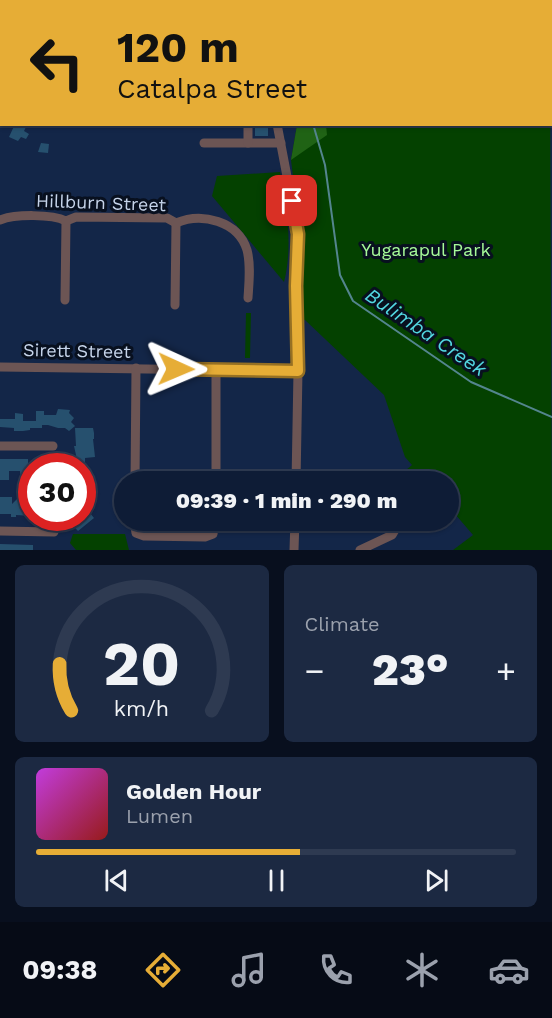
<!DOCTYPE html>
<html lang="en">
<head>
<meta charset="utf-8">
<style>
	body { margin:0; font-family:"Work Sans",sans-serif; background:#1c2942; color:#f1f3f6; height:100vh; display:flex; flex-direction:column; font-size:22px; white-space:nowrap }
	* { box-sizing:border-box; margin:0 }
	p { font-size:20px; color:#9ba1ad }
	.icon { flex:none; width:33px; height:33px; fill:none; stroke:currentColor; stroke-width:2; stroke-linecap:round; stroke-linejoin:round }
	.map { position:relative; height:550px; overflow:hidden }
	.panel { display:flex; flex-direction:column; gap:15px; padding:15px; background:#080f1e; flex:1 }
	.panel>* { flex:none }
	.guide { position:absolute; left:0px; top:0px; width:552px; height:126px; box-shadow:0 2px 4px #0004,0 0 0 2px #2e3a51; background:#e6ad36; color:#111; overflow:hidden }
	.speed { position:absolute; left:18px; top:453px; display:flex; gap:12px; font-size:30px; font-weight:700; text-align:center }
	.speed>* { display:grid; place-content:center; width:78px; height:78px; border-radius:50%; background:#0e1c36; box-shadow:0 2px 4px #0004,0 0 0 2px #2e3a51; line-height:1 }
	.speed .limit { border:9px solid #d22; background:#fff; color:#111 }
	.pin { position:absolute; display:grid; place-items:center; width:51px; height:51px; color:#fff; margin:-26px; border-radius:12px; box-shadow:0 3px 9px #0006 }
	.me { position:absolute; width:66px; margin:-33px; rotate:91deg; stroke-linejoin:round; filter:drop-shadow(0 0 4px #0008) }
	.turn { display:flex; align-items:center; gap:21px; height:126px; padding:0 18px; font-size:27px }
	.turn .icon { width:78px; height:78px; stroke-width:2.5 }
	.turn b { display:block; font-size:42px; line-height:51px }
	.big { font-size:45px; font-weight:800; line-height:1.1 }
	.panel .widget { flex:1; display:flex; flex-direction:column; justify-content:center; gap:9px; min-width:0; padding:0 21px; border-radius:9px; background:#1c2942 }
	.panel .dial { align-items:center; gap:0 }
	.dial svg { height:156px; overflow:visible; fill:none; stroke:#2e3a51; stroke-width:7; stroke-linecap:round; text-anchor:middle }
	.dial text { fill:#f1f3f6; stroke:none }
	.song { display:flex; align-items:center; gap:18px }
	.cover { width:72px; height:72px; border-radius:9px; background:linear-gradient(135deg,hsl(290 70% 55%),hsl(0 70% 35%)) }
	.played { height:6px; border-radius:3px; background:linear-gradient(90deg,#e6ad36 55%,#2e3a51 55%) }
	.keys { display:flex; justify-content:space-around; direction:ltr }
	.heat { display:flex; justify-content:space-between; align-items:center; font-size:33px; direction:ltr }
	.panel .tiles { flex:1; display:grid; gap:15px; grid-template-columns:1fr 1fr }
	.widget:last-child { grid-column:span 2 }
	.trip { position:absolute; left:114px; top:471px; width:345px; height:60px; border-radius:30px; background:#0e1c36; box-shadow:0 2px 4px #0004,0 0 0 2px #2e3a51; font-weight:800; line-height:60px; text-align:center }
	.dock { display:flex; height:96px; justify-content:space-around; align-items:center; background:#060b16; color:#9ba1ad }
	.dock .icon { width:42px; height:42px }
	.dock .current { color:#e6ad36 }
	.dock b { font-size:27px; color:#f1f3f6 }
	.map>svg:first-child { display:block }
	.green { fill:#044100 }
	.forest { fill:#206315 }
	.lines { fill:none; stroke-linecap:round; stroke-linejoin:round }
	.stream { stroke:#54858e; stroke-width:2 }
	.building { fill:#26506e }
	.minor { stroke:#6c5554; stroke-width:9 }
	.route-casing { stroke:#967023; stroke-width:15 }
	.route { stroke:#e6ad36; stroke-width:10 }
	.labels { text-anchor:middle; stroke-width:6; stroke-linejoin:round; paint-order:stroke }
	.street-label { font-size:18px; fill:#c6d4ea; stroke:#08101f }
	.park-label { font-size:18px; fill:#a6fa99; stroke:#08101f }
	.water-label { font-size:20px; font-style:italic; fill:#52d7e0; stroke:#08101f }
</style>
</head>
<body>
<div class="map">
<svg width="552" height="550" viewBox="0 0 552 550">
	<rect width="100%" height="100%" fill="#132648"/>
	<g class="green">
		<path d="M256 0H436L437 1 256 2Z"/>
		<path d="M550 62 552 550H453L473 535 449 507 448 482 427 481 415 469 399 481H393L412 465 405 457 384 395 305 320 302 319 301 240 291 160 297 125 550 124Z"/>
		<path d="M280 172C287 207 293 247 284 282L212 196 217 176Z"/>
		<path d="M246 313H251L250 358H245Z"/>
		<path d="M73 534H125L129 550H76L70 543Z"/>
	</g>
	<g class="forest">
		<path d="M0 0H105V1L2 2 1 71Z"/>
		<path d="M297 125H326L327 135 291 160Z"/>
	</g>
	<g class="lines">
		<g class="stream">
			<path d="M308 0V2"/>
			<path d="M313 124 325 165 340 275 353 301 471 382 552 417"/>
		</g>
	</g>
	<g class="building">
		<path d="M15 124 26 127 24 131 29 134 26 139 21 137 18 141 9 137Z"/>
		<rect x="255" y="124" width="13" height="12"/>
		<path d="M41 143 49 144 48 153 38 152Z"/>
		<path d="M58 409 70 410 69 413 74 418 71 422 75 426 69 431 65 428H58L48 425H42V428H30V430L23 431H14V428L0 427V419H15V413L23 414V421H36V411H44V415H56Z"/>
		<path d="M75 428H93L94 433V439H93L95 457 85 458V464H78L74 446H76Z"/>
		<path d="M0 459H28V465L32 466V485H21L20 471H9V480H0Z"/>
		<path d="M25 491 31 496 32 516 16 515V517H11V514H0V497H12V504Z"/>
		<path d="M86 508 94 518 78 531 66 518H82V511Z"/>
		<path d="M0 544 33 545V550H0Z"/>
	</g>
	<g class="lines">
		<g class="minor">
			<path d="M177 2V0"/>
			<path d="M247 2V0"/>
			<path d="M277 124 298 234 296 286 298 371 296 482"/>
			<path d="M204 143H281"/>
			<path d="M248 143V124"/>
			<path d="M0 220C15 214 52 214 66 221L76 217 167 218 176 223C202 212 238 221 247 250 251 265 249 282 248 298"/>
			<path d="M65 300 66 221"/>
			<path d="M175 305 176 223"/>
			<path d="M0 367 298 371"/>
			<path d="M0 446H53"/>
			<path d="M135 482 136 368"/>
			<path d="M216 482V369"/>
			<path d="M134 520 136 533 144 536 205 537 213 534 215 520"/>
			<path d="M0 531 54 532"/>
			<path d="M294 550 295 520"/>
			<path d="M360 550 392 535 395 530 392 520"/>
		</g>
	</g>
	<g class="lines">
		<defs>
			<path id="route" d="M176 369 298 371 296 286 298 234 292 201"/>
		</defs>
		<use href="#route" class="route-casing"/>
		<use href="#route" class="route"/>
	</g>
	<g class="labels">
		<g class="street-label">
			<text transform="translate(101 203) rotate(2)" y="6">Hillburn Street</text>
			<text transform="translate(77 351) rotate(1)" y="6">Sirett Street</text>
		</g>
		<g class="park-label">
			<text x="426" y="256">Yugarapul Park</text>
		</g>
		<g class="water-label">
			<text transform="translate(426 332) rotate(34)" y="7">Bulimba Creek</text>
		</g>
	</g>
</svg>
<div class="speed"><div class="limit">30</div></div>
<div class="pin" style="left:292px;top:201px;background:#d93025"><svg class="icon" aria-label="arrive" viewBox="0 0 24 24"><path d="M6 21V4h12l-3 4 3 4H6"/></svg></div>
<svg class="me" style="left:176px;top:369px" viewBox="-20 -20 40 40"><path d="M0-17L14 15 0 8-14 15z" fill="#e6ad36" stroke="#fff" stroke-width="4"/></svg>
<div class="trip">09:39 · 1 min · 290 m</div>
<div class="guide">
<div class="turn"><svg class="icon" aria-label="left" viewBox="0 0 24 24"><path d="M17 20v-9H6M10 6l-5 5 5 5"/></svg><div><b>120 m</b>Catalpa Street</div></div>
</div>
</div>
<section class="panel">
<div class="tiles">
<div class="widget dial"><svg viewBox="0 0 100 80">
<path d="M14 69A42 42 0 1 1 86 69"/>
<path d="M14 69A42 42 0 0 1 8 45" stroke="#e6ad36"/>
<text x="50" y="56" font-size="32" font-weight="700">20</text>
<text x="50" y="72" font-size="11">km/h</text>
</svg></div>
<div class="widget"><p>Climate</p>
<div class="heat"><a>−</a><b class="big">23°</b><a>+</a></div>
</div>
<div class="widget">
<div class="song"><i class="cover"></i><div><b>Golden Hour</b><p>Lumen</p></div></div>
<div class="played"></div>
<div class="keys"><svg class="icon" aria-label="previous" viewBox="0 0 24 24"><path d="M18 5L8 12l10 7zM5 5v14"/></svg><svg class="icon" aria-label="pause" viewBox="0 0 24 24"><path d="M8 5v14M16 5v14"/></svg><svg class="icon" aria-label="next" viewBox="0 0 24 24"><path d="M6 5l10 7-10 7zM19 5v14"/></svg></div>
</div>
</div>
</section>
<nav class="dock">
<b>09:38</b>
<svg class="icon current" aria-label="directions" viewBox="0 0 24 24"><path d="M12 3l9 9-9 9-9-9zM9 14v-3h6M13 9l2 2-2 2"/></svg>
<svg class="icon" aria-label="music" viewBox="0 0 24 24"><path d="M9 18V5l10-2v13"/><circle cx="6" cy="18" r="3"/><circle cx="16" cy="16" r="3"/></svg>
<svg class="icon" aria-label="phone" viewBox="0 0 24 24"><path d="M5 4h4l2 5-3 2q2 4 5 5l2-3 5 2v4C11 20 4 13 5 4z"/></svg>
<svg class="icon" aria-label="climate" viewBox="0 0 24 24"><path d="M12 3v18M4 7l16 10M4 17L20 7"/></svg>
<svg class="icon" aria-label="car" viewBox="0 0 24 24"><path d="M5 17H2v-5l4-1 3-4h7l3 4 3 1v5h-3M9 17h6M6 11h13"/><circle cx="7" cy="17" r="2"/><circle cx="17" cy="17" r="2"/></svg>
</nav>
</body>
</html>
